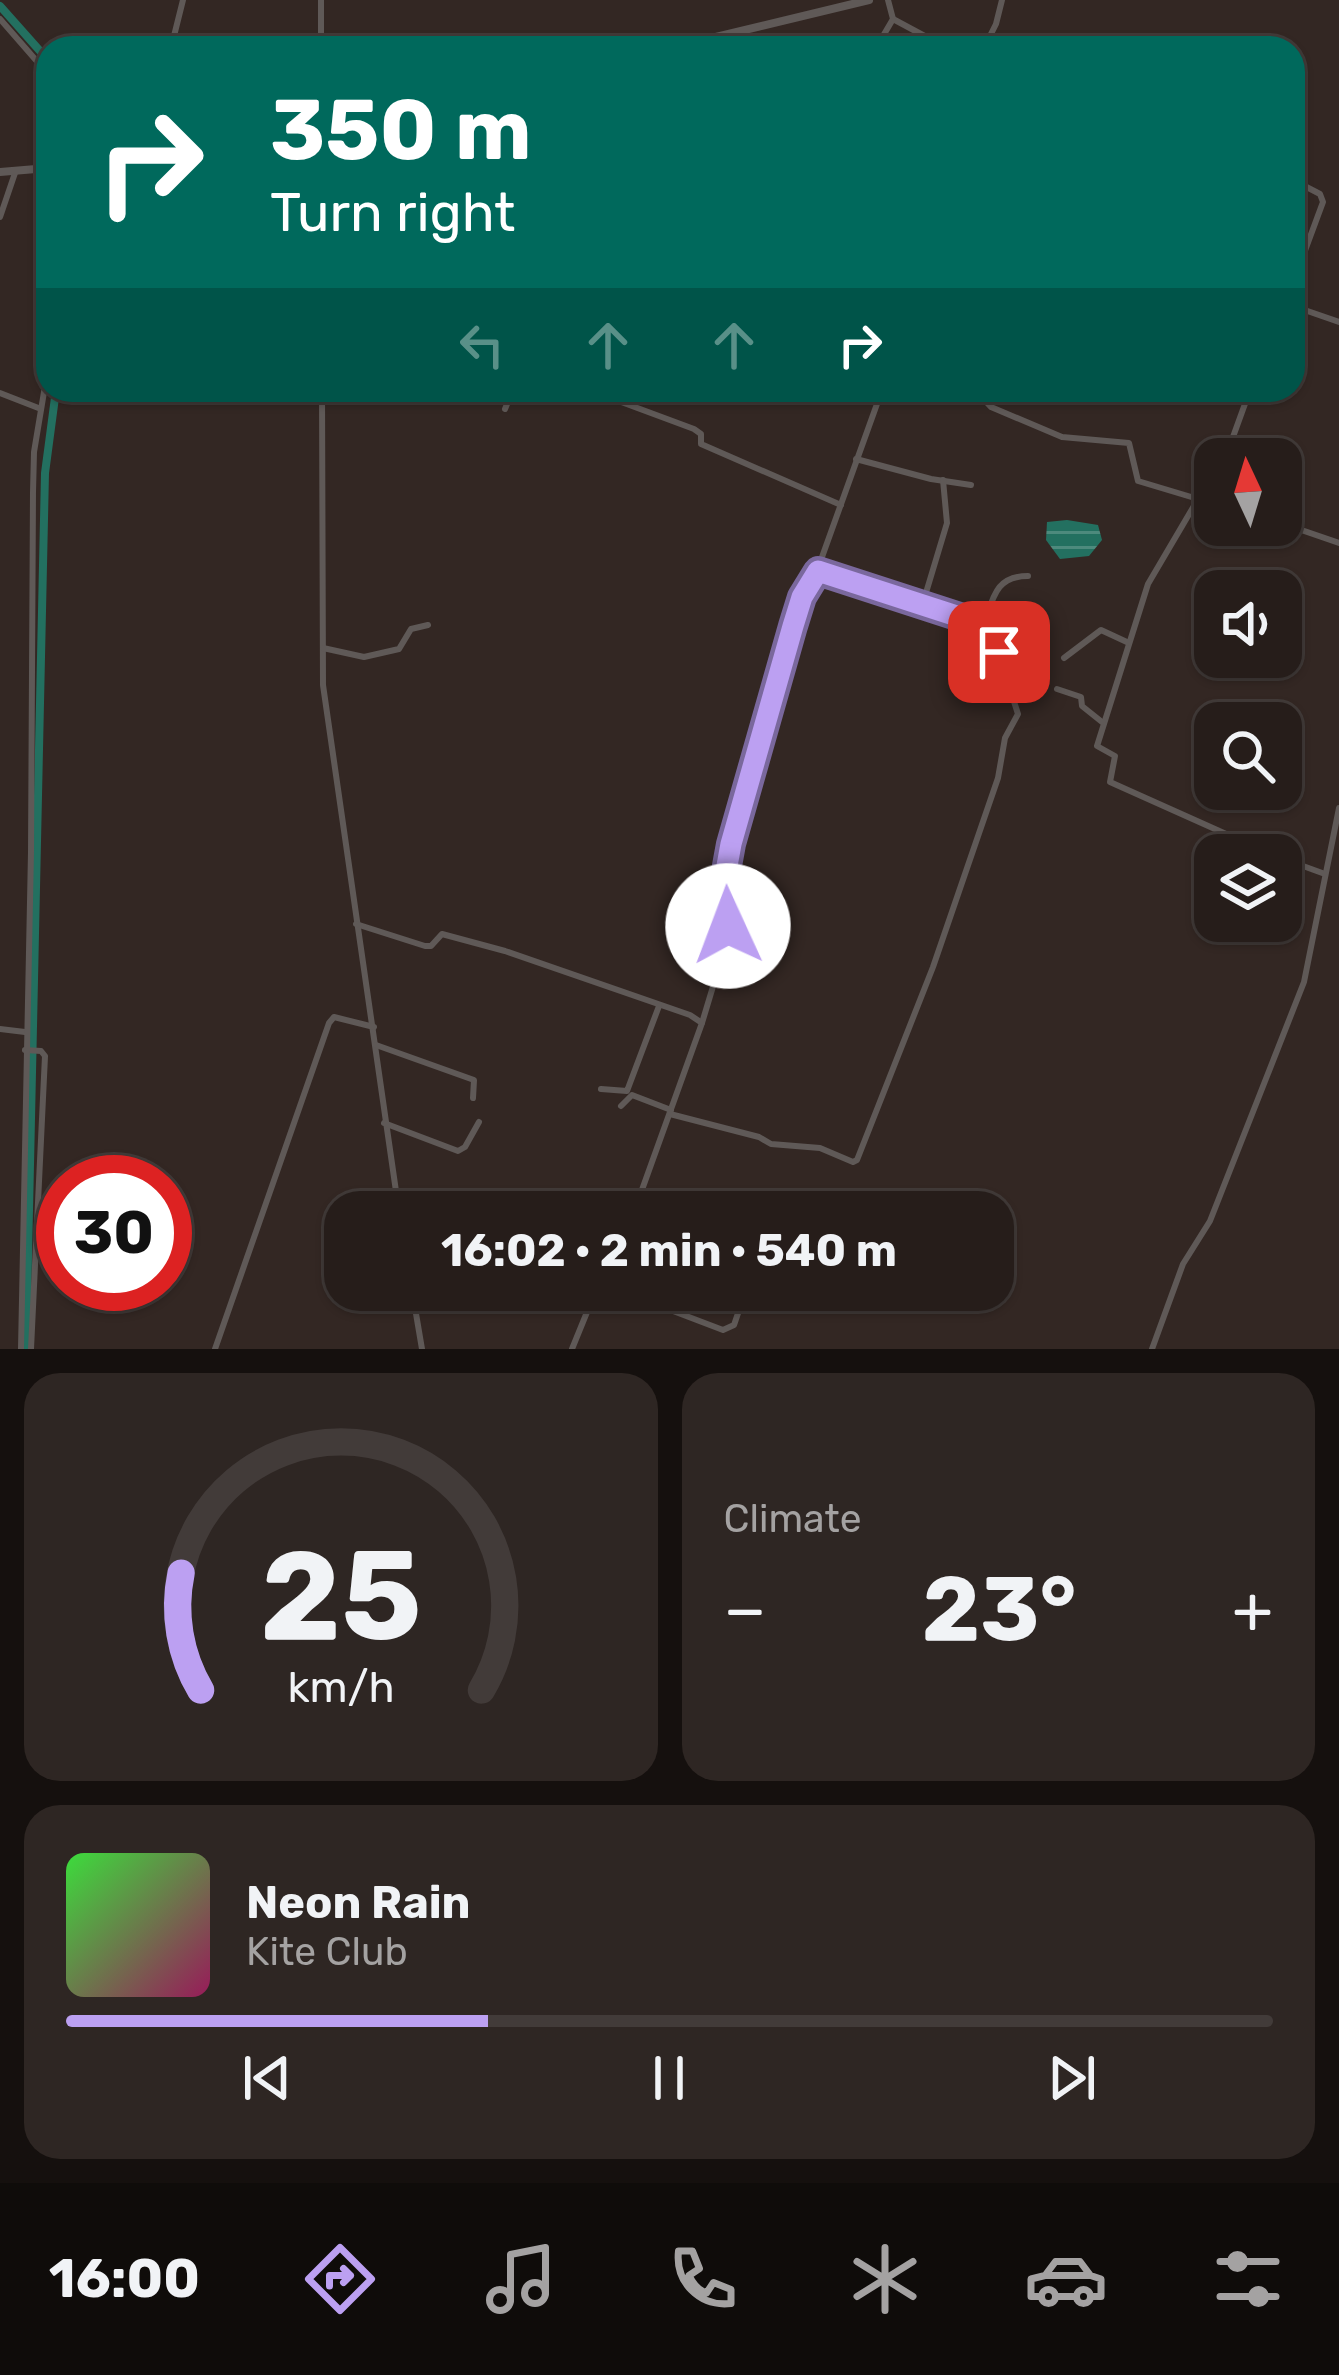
<!DOCTYPE html>
<html lang="en">
<head>
<meta charset="utf-8">
<style>
	body { margin:0; font-family:Rubik,sans-serif; background:#2e2623; color:#f1f3f6; height:100vh; display:flex; flex-direction:column; font-size:45px; white-space:nowrap }
	* { box-sizing:border-box; margin:0 }
	p { font-size:39px; color:#a4a2a2 }
	.icon { flex:none; width:66px; height:66px; fill:none; stroke:currentColor; stroke-width:2; stroke-linecap:round; stroke-linejoin:round }
	.map { position:relative; height:1349px; overflow:hidden }
	.panel { display:flex; flex-direction:column; gap:24px; padding:24px; background:#15100e; flex:1 }
	.panel>* { flex:none }
	.hud { position:absolute; left:36px; top:36px; width:1269px; height:366px; border-radius:36px; box-shadow:0 3px 9px #0004,0 0 0 3px #423b39; background:#00695c; color:#fff; overflow:hidden }
	.needle { width:78px; rotate:356deg }
	.tools { position:absolute; left:1194px; top:438px; display:grid; gap:24px }
	.tools a { display:grid; place-items:center; width:108px; height:108px; border-radius:24px; background:#261d1a; box-shadow:0 3px 9px #0004,0 0 0 3px #423b39; font-size:60px }
	.speed { position:absolute; left:36px; top:1155px; display:flex; gap:24px; font-size:60px; font-weight:700; text-align:center }
	.speed>* { display:grid; place-content:center; width:156px; height:156px; border-radius:50%; background:#261d1a; box-shadow:0 3px 9px #0004,0 0 0 3px #423b39; line-height:1 }
	.speed .limit { border:18px solid #d22; background:#fff; color:#111 }
	.pin { position:absolute; display:grid; place-items:center; width:102px; height:102px; color:#fff; margin:-51px; border-radius:24px; box-shadow:0 6px 18px #0006 }
	.me { position:absolute; width:132px; margin:-66px; rotate:358deg; stroke-linejoin:round; filter:drop-shadow(0 0 9px #0008) }
	.turn { display:flex; align-items:center; gap:42px; height:252px; padding:0 36px; font-size:54px }
	.turn .icon { width:156px; height:156px; stroke-width:2.5 }
	.turn b { display:block; font-size:84px; line-height:102px }
	.lanes { display:flex; align-items:center; height:114px; padding:0 36px; background:#0003; justify-content:center; gap:60px; direction:ltr }
	.lanes .off { opacity:.35 }
	.big { font-size:90px; font-weight:700; line-height:1.1 }
	.panel .tile { flex:1; display:flex; flex-direction:column; justify-content:center; gap:18px; min-width:0; padding:0 42px; border-radius:36px; background:#2e2623 }
	.panel .dial { align-items:center; gap:0 }
	.dial svg { height:312px; overflow:visible; fill:none; stroke:#423b39; stroke-width:7; stroke-linecap:round; text-anchor:middle }
	.dial text { fill:#f1f3f6; stroke:none }
	.song { display:flex; align-items:center; gap:36px }
	.cover { width:144px; height:144px; border-radius:18px; background:linear-gradient(135deg,hsl(120 70% 55%),hsl(330 70% 35%)) }
	.played { height:12px; border-radius:6px; background:linear-gradient(90deg,#bca0f2 35%,#423b39 35%) }
	.keys { display:flex; justify-content:space-around; direction:ltr }
	.heat { display:flex; justify-content:space-between; align-items:center; font-size:66px; direction:ltr }
	.panel .tiles { flex:1; display:grid; gap:24px; grid-template-columns:1fr 1fr }
	.tile:last-child { grid-column:span 2 }
	.trip { position:absolute; left:324px; top:1191px; width:690px; height:120px; border-radius:36px; background:#261d1a; box-shadow:0 3px 9px #0004,0 0 0 3px #423b39; font-weight:700; line-height:120px; text-align:center }
	.tabs { display:flex; height:192px; justify-content:space-around; align-items:center; background:#0f0c0a; color:#a4a2a2 }
	.tabs .icon { width:84px; height:84px }
	.tabs .selected { color:#bca0f2 }
	.tabs b { font-size:54px; color:#f1f3f6 }
	.map>svg:first-child { display:block }
	.water { fill:url(#water-rules) }
	.lines { fill:none; stroke-linecap:round; stroke-linejoin:round }
	.canal { stroke:#237060; stroke-width:8 }
	.minor { stroke:#5f5957; stroke-width:6 }
	.tertiary { stroke:#5f5957; stroke-width:8 }
	.route-casing { stroke:#7a689d; stroke-width:30 }
	.route { stroke:#bca0f2; stroke-width:21 }
</style>
</head>
<body>
<div class="map">
<svg width="1339" height="1349" viewBox="0 0 1339 1349">
	<defs>
		<pattern id="water-rules" width="6" height="5" patternUnits="userSpaceOnUse" patternTransform="scale(3)"><rect width="6" height="5" fill="#237060"/><path d="M0 2.5h6" fill="none" stroke="#4d8a7d"/></pattern>
	</defs>
	<rect width="100%" height="100%" fill="#332723"/>
	<path class="water" d="M1067 520 1098 525 1102 540 1089 556 1060 559 1046 540 1047 522Z"/>
	<g class="lines">
		<g class="canal">
			<path d="M0 6 48 60"/>
			<path d="M26 1349 45 473 56 390"/>
		</g>
		<g class="minor">
			<path d="M0 19 48 74"/>
			<path d="M893 19 947 48"/>
			<path d="M988 38 1010 48"/>
			<path d="M171 48 183 0"/>
			<path d="M321 48V0"/>
			<path d="M876 48 893 19 888 0"/>
			<path d="M984 48 996 24 1002 0"/>
			<path d="M1293 180 1320 194 1323 202 1293 283"/>
			<path d="M0 217 16 170"/>
			<path d="M1293 306 1339 322"/>
			<path d="M322 390 323 685 399 1212"/>
			<path d="M589 390 694 429 701 434V444L841 505"/>
			<path d="M975 390 991 407 1062 437 1129 443 1138 481 1198 499H1211"/>
			<path d="M0 393 41 409"/>
			<path d="M505 409 513 390"/>
			<path d="M856 459 931 479 971 485"/>
			<path d="M1225 459 1250 390"/>
			<path d="M1198 499 1148 584 1097 746 1115 756 1110 782 1273 855"/>
			<path d="M1281 523 1339 543"/>
			<path d="M922 606 947 523 943 480"/>
			<path d="M983 627C993 600 994 576 1028 576"/>
			<path d="M323 648 364 657 399 649 411 629 428 625"/>
			<path d="M1064 658 1101 630 1129 643"/>
			<path d="M1057 689 1081 697 1082 706 1102 722"/>
			<path d="M1281 858 1325 874"/>
			<path d="M356 924 425 946H431L442 934 505 951 690 1015 702 1023 634 1212"/>
			<path d="M702 1023 727 940 728 927 722 893 735 826 793 626 817 571 882 390"/>
			<path d="M0 1029 25 1032"/>
			<path d="M376 1045 474 1080 473 1098"/>
			<path d="M25 1050 41 1051 45 1056 31 1349"/>
			<path d="M601 1089 627 1091 659 1006"/>
			<path d="M621 1106 632 1095 671 1110"/>
			<path d="M670 1114 759 1137 771 1144 820 1148 853 1162 857 1160 933 967 998 778 1005 738 1018 714 995 642 983 627 817 571"/>
			<path d="M384 1123 458 1151 465 1147 479 1122"/>
			<path d="M412 1290 422 1349"/>
			<path d="M646 1290 660 1306 723 1330 734 1325 746 1290"/>
			<path d="M21 1349 31 852 33 492 34 452 48 368"/>
			<path d="M215 1349 329 1023 334 1017 374 1027"/>
			<path d="M572 1349 596 1290"/>
			<path d="M1152 1349 1183 1264 1210 1221 1304 982 1339 808"/>
		</g>
		<g class="tertiary">
			<path d="M670 48 869 0"/>
			<path d="M0 172 48 168"/>
		</g>
	</g>
	<g class="lines">
		<defs>
			<path id="route" d="M728 926 722 893 731 844 793 626 802 597 818 571 969 620 988 631 999 652"/>
		</defs>
		<use href="#route" class="route-casing"/>
		<use href="#route" class="route"/>
	</g>
</svg>
<div class="tools">
<a><svg class="needle" viewBox="-14 -14 28 28"><path d="M0-13l5 13h-10z" fill="#e53935"/><path d="M0 13l5-13h-10z" fill="#a4a2a2"/></svg></a>
<a><svg class="icon" aria-label="sound" viewBox="0 0 24 24"><path d="M4 9h4l5-4v14l-5-4H4zM17 9q2 3 0 6"/></svg></a>
<a><svg class="icon" aria-label="search" viewBox="0 0 24 24"><circle cx="10" cy="10" r="6"/><path d="M15 15l6 6"/></svg></a>
<a><svg class="icon" aria-label="layers" viewBox="0 0 24 24"><path d="M12 4l9 5-9 5-9-5zM3 14l9 5 9-5"/></svg></a>
</div>
<div class="speed"><div class="limit">30</div></div>
<div class="pin" style="left:999px;top:652px;background:#d93025"><svg class="icon" aria-label="arrive" viewBox="0 0 24 24"><path d="M6 21V4h12l-3 4 3 4H6"/></svg></div>
<svg class="me" style="left:728px;top:926px" viewBox="-20 -20 40 40"><circle r="19" fill="#fff"/><path d="M0-13L10 11 0 6-10 11z" fill="#bca0f2"/></svg>
<div class="trip">16:02 · 2 min · 540 m</div>
<div class="hud">
<div class="turn"><svg class="icon" aria-label="right" viewBox="0 0 24 24"><path d="M7 20v-9h11M14 6l5 5-5 5"/></svg><div><b>350 m</b>Turn right</div></div>
<div class="lanes"><svg class="icon off" aria-label="left" viewBox="0 0 24 24"><path d="M17 20v-9H6M10 6l-5 5 5 5"/></svg><svg class="icon off" aria-label="ahead" viewBox="0 0 24 24"><path d="M12 20V5M6 11l6-6 6 6"/></svg><svg class="icon off" aria-label="ahead" viewBox="0 0 24 24"><path d="M12 20V5M6 11l6-6 6 6"/></svg><svg class="icon" aria-label="right" viewBox="0 0 24 24"><path d="M7 20v-9h11M14 6l5 5-5 5"/></svg></div>
</div>
</div>
<section class="panel">
<div class="tiles">
<div class="tile dial"><svg viewBox="0 0 100 80">
<path d="M14 69A42 42 0 1 1 86 69"/>
<path d="M14 69A42 42 0 0 1 9 39" stroke="#bca0f2"/>
<text x="50" y="56" font-size="32" font-weight="700">25</text>
<text x="50" y="72" font-size="11">km/h</text>
</svg></div>
<div class="tile"><p>Climate</p>
<div class="heat"><a>−</a><b class="big">23°</b><a>+</a></div>
</div>
<div class="tile">
<div class="song"><i class="cover"></i><div><b>Neon Rain</b><p>Kite Club</p></div></div>
<div class="played"></div>
<div class="keys"><svg class="icon" aria-label="previous" viewBox="0 0 24 24"><path d="M18 5L8 12l10 7zM5 5v14"/></svg><svg class="icon" aria-label="pause" viewBox="0 0 24 24"><path d="M8 5v14M16 5v14"/></svg><svg class="icon" aria-label="next" viewBox="0 0 24 24"><path d="M6 5l10 7-10 7zM19 5v14"/></svg></div>
</div>
</div>
</section>
<nav class="tabs">
<b>16:00</b>
<svg class="icon selected" aria-label="directions" viewBox="0 0 24 24"><path d="M12 3l9 9-9 9-9-9zM9 14v-3h6M13 9l2 2-2 2"/></svg>
<svg class="icon" aria-label="music" viewBox="0 0 24 24"><path d="M9 18V5l10-2v13"/><circle cx="6" cy="18" r="3"/><circle cx="16" cy="16" r="3"/></svg>
<svg class="icon" aria-label="phone" viewBox="0 0 24 24"><path d="M5 4h4l2 5-3 2q2 4 5 5l2-3 5 2v4C11 20 4 13 5 4z"/></svg>
<svg class="icon" aria-label="climate" viewBox="0 0 24 24"><path d="M12 3v18M4 7l16 10M4 17L20 7"/></svg>
<svg class="icon" aria-label="car" viewBox="0 0 24 24"><path d="M5 17H2v-5l4-1 3-4h7l3 4 3 1v5h-3M9 17h6M6 11h13"/><circle cx="7" cy="17" r="2"/><circle cx="17" cy="17" r="2"/></svg>
<svg class="icon" aria-label="filters" viewBox="0 0 24 24"><path d="M4 7h16M4 17h16"/><circle cx="9" cy="7" r="2"/><circle cx="15" cy="17" r="2"/></svg>
</nav>
</body>
</html>
